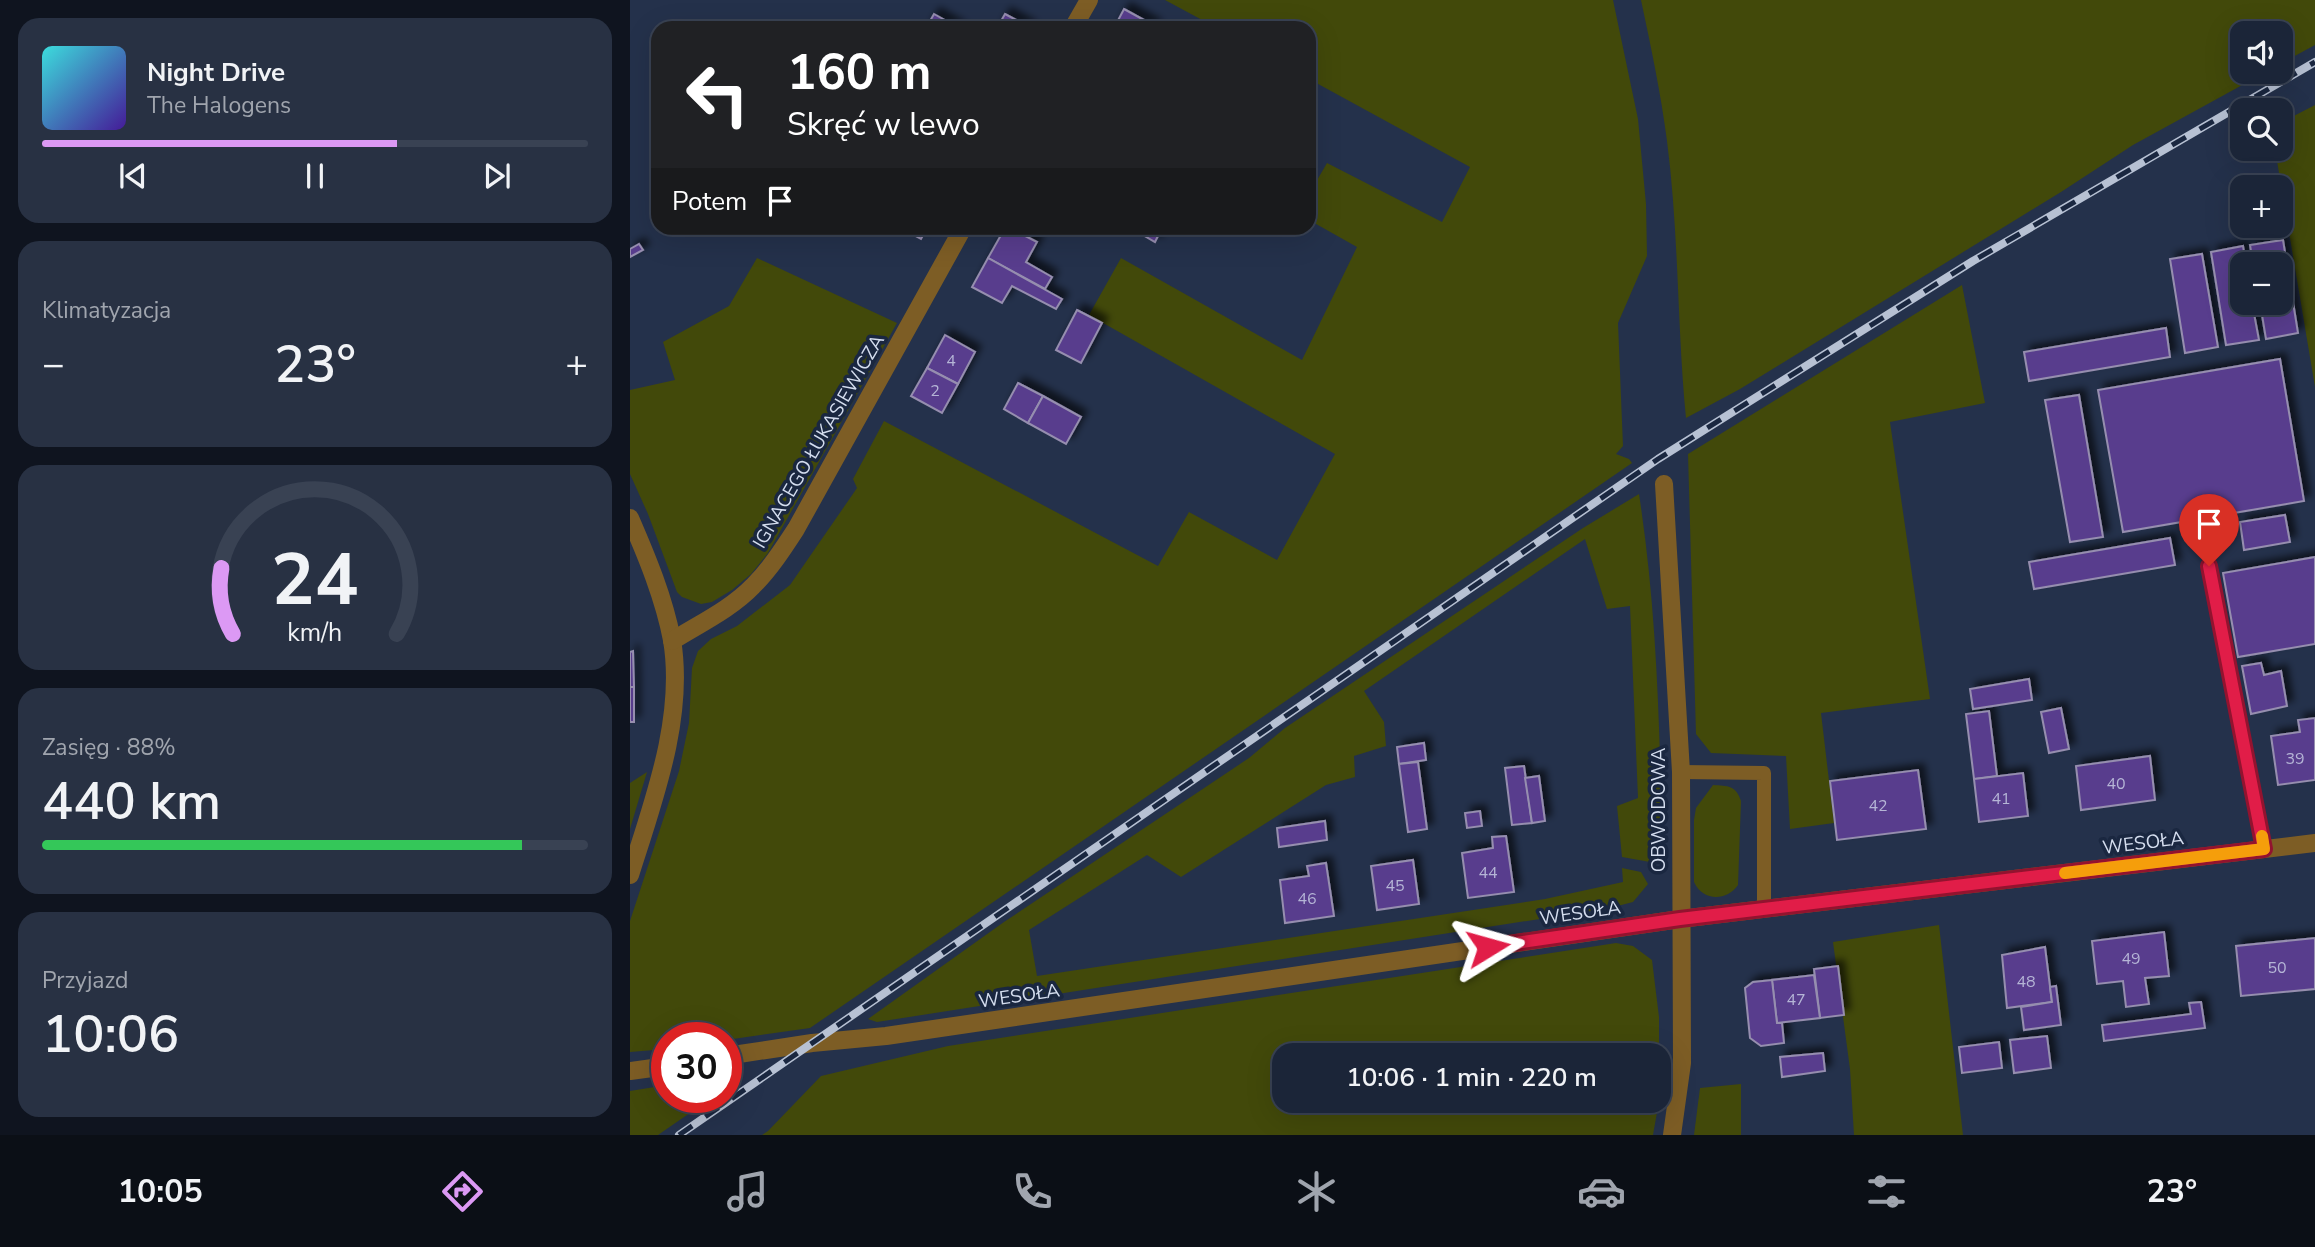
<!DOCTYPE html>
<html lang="pl">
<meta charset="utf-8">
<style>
body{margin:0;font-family:"Nunito Sans",sans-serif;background:#283143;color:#f1f3f6;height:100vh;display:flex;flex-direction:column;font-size:26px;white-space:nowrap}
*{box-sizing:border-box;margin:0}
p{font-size:23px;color:#a0a5ae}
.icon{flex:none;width:38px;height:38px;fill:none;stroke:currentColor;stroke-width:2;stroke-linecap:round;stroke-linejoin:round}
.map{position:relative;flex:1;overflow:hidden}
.side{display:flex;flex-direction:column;gap:18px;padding:18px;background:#0f141f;width:630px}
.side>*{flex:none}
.top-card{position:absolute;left:21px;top:21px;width:665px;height:214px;border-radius:21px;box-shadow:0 7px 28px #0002,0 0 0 2px #394253;background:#202124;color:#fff;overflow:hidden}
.tools{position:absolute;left:1600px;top:21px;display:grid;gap:14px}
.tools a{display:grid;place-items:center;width:63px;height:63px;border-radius:14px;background:#1b2538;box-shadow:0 7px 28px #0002,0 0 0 2px #394253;font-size:35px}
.speed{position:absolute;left:21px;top:1022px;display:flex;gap:14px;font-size:35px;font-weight:700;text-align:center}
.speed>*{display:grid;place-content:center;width:91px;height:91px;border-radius:50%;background:#1b2538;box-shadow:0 7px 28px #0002,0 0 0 2px #394253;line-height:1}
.speed .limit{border:10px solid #d22;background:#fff;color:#111}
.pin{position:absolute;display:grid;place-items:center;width:60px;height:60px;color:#fff;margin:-72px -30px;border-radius:50% 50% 50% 0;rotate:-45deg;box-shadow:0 0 7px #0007}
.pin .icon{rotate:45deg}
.me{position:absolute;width:77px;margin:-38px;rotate:82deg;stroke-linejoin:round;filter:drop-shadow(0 0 5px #0008)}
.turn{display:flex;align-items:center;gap:24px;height:147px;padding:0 21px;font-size:32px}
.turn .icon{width:91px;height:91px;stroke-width:2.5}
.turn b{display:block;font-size:49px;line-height:60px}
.then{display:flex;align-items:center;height:66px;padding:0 21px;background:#0003;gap:14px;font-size:26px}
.big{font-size:52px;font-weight:600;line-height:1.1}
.side .card{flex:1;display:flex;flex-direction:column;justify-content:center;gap:10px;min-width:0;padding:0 24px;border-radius:21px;background:#283143}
.side .dial{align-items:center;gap:0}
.dial svg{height:182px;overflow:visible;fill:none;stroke:#394253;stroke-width:7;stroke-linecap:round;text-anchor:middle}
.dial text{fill:#f1f3f6;stroke:none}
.song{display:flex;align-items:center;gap:21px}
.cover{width:84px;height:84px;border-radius:10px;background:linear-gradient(135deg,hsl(180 70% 55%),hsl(260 70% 35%))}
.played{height:7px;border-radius:4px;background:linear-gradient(90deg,#dc99f4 65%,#394253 65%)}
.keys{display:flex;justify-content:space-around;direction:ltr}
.heat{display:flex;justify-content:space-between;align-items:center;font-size:38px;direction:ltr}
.charge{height:10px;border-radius:5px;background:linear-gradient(90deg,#34c759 88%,#394253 0)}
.trip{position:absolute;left:642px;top:1043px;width:399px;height:70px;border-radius:21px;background:#1b2538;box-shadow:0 7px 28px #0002,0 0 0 2px #394253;font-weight:600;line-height:70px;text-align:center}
.dock{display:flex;height:112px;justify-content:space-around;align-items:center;background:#0b0f16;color:#a0a5ae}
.dock .icon{width:49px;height:49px}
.dock .selected{color:#dc99f4}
.dock b{font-size:32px;color:#f1f3f6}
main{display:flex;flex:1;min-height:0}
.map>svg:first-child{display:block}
</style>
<main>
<section class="side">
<div class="card">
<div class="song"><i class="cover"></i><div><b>Night Drive</b><p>The Halogens</p></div></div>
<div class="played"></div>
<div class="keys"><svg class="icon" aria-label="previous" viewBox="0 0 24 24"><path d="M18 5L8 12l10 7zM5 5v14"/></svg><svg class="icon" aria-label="pause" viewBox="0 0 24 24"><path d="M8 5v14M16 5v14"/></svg><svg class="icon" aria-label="next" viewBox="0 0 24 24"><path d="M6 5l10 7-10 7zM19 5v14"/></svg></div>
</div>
<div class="card"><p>Klimatyzacja</p>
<div class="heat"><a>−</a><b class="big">23°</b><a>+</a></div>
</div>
<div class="card dial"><svg viewBox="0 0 100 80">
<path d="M14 69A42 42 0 1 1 86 69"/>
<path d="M14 69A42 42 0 0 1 9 40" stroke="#dc99f4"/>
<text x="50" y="56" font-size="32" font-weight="700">24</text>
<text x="50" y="72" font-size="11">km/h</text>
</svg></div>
<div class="card"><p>Zasięg · 88%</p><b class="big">440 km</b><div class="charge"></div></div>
<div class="card"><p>Przyjazd</p><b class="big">10:06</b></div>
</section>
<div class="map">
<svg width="1685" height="1135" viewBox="0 0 1685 1135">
<defs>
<filter id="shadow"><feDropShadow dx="6" dy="-6" stdDeviation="3.5" flood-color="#0009"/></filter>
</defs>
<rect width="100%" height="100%" fill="#24314b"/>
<g fill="#42490a">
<polygon points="535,0 983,0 1008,119 1016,204 1017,256 988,323 993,446 986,454 999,459 1002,463 180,1028 96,1040 96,1038 37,1038 37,1049 0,1052 0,921 49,771 59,723 62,668 68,651 81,639 107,626 160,585 227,488 223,479 254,421 528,566 559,512 647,560 705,454 459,315 491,258 672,360 727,247 679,220 679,194 697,163 812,222 840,167 679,79 679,28 587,28"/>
<path d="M1011,0H1685V45L1650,64V33H1612V72H1636L1503,145L1431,192L1110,389L1056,418C1047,326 1049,233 1037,141C1031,94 1021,47 1011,0Z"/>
<polygon points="1685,105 1685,387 1645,149 1650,149 1650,123"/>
<polygon points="127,258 267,323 138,553 121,574 102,590 82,602 71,604 52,597 47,592 18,514 0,474 0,390 45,380 33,342 99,306"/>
<polygon points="1332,285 1355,403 1260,422 1300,699 1191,713 1204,823 1160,829 1156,756 1081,753 1066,734 1058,454"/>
<path d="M1009,494C1027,610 1030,730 1032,848L1028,857L1020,862L992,857L987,806L1008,798L1000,606L977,609L955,539L734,691L754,722L756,746L724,756L725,777L696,785L551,877L517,855L399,930L407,976L915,899L993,882L992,868L1011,872L1018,884L1003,902L980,908L247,1022L238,1019L374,922L619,758L655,728L953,528Z"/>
<polygon points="17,772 0,829 0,783"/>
<path d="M1083,785C1098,786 1106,785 1111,801L1108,885C1097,901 1073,902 1064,882V820L1066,808Z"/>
<polygon points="1309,925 1333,1135 1224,1135 1220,1069 1203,942"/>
<polygon points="986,943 1003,946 1022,960 1029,1017 1029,1055 654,1055 654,1101 1029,1101 1023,1135 132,1135 138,1131 191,1076 318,1046"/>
<polygon points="1111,1084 1111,1135 1064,1135 1070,1088"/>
<polygon points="37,1085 37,1097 83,1097 28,1135 0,1135 0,1091"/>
</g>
<g fill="#583e8d" stroke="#968eaf" stroke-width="2" filter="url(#shadow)">
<polygon points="494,9 525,26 524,28 484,28"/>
<polygon points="304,14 329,28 296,28"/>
<polygon points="375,14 401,28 367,28"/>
<polygon points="271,228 297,228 291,239"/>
<polygon points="375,228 380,228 407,242 396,262 422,277 415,289 358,258"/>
<polygon points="501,228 532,228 525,242"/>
<polygon points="1653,240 1668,333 1636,339 1630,303 1650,303 1650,264 1623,264 1620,245"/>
<polygon points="9,244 13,250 0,257 0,249"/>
<polygon points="1613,246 1616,264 1612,264 1612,303 1622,303 1629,340 1596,345 1581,252"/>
<polygon points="1572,254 1588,347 1555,353 1540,259"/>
<polygon points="358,258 432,299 426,309 382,286 372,303 342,287"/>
<polygon points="447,310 472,323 451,363 426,350"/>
<polygon points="1536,328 1540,357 1399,381 1394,352"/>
<polygon points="315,335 345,352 328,384 297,368"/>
<polygon points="1650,359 1674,501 1493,532 1468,390"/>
<polygon points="297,368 328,384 312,413 281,396"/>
<polygon points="388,383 413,396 398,423 374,409"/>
<polygon points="1449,395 1473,537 1440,542 1415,400"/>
<polygon points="413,396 451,417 436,444 398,423"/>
<polygon points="1655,515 1660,542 1614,550 1610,522"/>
<polygon points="1540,538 1545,565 1404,589 1399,562"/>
<polygon points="1685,557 1685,644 1608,657 1593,573"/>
<polygon points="3,651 4,687 0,687 0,652"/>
<polygon points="1631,663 1634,675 1651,671 1657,706 1621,714 1612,666"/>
<polygon points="1399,679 1402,700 1343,709 1340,689"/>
<rect x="0" y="687" width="4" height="35"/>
<polygon points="1431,708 1439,749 1419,753 1411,712"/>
<polygon points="1359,711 1367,776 1344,779 1336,714"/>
<polygon points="1685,718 1685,780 1648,785 1641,736 1670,732 1668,720"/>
<polygon points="794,743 796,760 769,764 767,747"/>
<polygon points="1520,756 1525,800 1451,810 1446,766"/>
<polygon points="788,762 797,829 778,832 769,764"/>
<polygon points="894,766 902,823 882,825 875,768"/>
<polygon points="1288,770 1296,829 1207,840 1200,781"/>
<polygon points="1393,773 1398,816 1349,822 1344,779"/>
<polygon points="909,776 915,821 902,823 895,778"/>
<polygon points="850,811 852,826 837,828 835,813"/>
<polygon points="695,821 697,840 649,847 647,828"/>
<polygon points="876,836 884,892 838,898 832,853 863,848 862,837"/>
<polygon points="783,860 789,904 747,910 741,866"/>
<polygon points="696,863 704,916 655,923 650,880 679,876 677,866"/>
<polygon points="1534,932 1539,976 1515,978 1519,1004 1496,1007 1493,981 1467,984 1462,941"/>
<polygon points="1685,938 1685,989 1611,996 1606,946"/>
<polygon points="1415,947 1422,1002 1377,1008 1372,955"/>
<polygon points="1208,966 1214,1015 1190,1018 1184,969"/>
<polygon points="1184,975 1190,1018 1147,1023 1142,980"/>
<polygon points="1142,980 1147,1023 1152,1023 1154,1043 1131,1046 1120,1038 1115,988 1123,982"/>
<polygon points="1426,986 1431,1025 1394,1030 1391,1007 1422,1002 1420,987"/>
<polygon points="1571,1002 1575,1028 1474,1041 1472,1025 1561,1014 1559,1003"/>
<polygon points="1417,1036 1421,1068 1384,1073 1380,1040"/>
<polygon points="1369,1042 1372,1068 1332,1073 1329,1047"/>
<polygon points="1193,1053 1195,1071 1152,1077 1150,1057"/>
</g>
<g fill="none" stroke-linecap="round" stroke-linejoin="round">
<g stroke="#7d5d25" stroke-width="14">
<polyline points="1579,566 1634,849"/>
<polyline points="1051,772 1134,773 1134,909"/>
</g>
<g stroke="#7d5d25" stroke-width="18">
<polyline points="443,28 459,0"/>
<polyline points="1034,484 1051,772 1052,1063 1042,1135"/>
<path d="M0,518C17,557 34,598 42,640C55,718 23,802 0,875"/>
<path d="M42,641C69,624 101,609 123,586C140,569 153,549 166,529L333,228"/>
<polyline points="96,1056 182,1043 256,1036 1050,919 1685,843"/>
<polyline points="0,1071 37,1066"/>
</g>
<defs>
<polyline id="rail" points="49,1135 1028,459 1343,261 1685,62"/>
</defs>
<use href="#rail" stroke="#b7c1d3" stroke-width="8"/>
<use href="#rail" stroke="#1a2740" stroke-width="5" stroke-dasharray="16" stroke-linecap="butt"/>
</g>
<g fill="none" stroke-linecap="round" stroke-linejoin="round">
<defs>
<polyline id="route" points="858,947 1050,919 1634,849 1579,566"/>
</defs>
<use href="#route" stroke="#92132f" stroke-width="18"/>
<use href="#route" stroke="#e11d48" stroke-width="12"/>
<polyline stroke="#f59e0b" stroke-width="12" points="1435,873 1634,849 1632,836"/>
</g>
<g text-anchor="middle" stroke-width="7" stroke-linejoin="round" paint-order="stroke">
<g font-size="16" fill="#b5b5d6">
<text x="321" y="366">4</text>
<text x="305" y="396">2</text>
<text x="1665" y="764">39</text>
<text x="1486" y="789">40</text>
<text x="1371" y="804">41</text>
<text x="1248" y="811">42</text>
<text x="858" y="878">44</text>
<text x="765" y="891">45</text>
<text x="677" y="904">46</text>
<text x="1501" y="964">49</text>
<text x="1647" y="973">50</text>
<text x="1396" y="987">48</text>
<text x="1166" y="1005">47</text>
</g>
<g font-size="19" fill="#d4ddee" stroke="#1a2740">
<text transform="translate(188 441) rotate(-60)" y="7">IGNACEGO ŁUKASIEWICZA</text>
<text transform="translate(1028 810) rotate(-90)" y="7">OBWODOWA</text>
<text transform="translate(1513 842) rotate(-7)" y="7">WESOŁA</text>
<text transform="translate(950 912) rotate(-8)" y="7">WESOŁA</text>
<text transform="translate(389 995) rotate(-8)" y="7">WESOŁA</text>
</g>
</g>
</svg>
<div class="tools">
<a><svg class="icon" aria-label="sound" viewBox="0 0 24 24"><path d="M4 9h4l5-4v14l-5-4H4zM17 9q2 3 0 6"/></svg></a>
<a><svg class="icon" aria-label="search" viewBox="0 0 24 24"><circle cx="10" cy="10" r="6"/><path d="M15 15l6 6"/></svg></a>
<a>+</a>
<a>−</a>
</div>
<div class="speed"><div class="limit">30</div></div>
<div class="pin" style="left:1579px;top:566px;background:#d93025"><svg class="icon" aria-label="arrive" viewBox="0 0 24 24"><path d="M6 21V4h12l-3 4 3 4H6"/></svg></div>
<svg class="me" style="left:858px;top:947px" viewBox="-20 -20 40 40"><path d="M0-17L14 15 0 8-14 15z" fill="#e11d48" stroke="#fff" stroke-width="4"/></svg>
<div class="trip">10:06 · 1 min · 220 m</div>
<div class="top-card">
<div class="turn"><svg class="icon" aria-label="left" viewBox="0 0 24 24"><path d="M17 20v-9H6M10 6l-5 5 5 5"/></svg><div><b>160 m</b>Skręć w lewo</div></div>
<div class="then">Potem<svg class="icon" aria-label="arrive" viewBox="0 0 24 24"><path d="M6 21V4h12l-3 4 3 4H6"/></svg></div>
</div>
</div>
</main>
<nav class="dock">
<b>10:05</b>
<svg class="icon selected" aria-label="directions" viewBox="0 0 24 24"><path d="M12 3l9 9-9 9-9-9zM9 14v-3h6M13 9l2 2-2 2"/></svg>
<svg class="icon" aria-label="music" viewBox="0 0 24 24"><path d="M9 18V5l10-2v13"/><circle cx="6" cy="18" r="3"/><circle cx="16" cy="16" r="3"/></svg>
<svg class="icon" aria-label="phone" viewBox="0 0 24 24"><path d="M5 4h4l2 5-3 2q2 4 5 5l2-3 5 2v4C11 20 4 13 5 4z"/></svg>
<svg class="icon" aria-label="climate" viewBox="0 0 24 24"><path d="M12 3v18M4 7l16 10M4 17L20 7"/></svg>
<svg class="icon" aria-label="car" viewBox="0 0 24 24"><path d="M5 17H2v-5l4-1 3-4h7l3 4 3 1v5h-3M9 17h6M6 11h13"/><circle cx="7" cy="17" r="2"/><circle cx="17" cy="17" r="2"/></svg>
<svg class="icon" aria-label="filters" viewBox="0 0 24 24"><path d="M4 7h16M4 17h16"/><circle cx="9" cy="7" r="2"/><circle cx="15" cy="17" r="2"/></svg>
<b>23°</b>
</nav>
